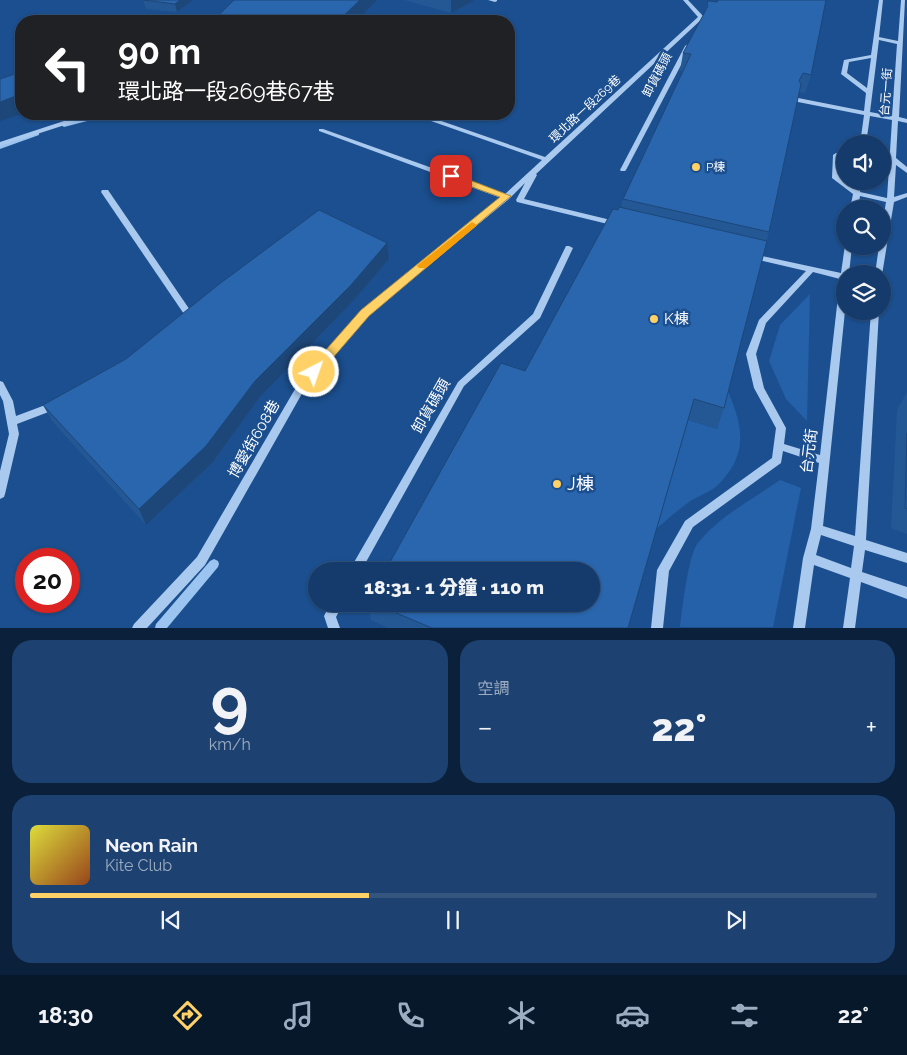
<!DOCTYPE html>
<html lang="zh-TW">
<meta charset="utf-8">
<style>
body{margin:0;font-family:Raleway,"Noto Sans TC",sans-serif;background:#1d4271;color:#f1f3f6;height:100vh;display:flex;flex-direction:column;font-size:19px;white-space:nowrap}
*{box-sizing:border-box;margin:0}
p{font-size:16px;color:#9dadc1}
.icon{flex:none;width:28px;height:28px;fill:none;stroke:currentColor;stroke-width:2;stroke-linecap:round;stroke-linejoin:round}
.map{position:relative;height:628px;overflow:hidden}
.sheet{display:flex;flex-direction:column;gap:12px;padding:12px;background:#0b203b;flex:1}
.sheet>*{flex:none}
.guide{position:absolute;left:15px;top:15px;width:500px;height:105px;border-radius:20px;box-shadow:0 1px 4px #0004,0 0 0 1px #33557e;background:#202124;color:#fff;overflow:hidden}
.buttons{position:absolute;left:836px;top:135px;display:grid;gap:10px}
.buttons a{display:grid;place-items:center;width:55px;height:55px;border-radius:50%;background:#143b6b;box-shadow:0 1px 4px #0004,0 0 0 1px #33557e;font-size:25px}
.speed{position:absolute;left:15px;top:548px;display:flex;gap:10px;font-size:25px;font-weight:700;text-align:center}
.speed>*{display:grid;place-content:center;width:65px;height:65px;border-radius:50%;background:#143b6b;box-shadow:0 1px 4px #0004,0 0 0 1px #33557e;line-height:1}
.speed .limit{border:8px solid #d22;background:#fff;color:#111}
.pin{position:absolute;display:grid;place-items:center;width:42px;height:42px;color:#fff;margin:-21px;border-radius:10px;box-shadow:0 2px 8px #0006}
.me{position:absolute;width:55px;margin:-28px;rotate:41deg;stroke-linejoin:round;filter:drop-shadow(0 0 4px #0008)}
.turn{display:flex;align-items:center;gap:18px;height:105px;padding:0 20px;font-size:22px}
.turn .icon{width:65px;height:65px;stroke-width:2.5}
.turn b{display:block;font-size:35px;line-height:42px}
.big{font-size:38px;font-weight:800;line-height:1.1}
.sheet .tile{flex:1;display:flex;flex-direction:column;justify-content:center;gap:8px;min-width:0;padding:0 18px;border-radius:20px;background:#1d4271}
.sheet .dial{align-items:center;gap:0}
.dial b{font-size:65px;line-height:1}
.song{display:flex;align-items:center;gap:15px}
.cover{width:60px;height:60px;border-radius:8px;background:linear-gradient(135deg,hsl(60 70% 55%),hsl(20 70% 35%))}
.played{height:5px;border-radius:2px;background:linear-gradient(90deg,#ffd166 40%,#33557e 40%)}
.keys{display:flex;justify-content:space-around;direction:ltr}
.heat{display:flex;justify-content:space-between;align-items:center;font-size:28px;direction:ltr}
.sheet .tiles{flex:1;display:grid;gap:12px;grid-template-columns:1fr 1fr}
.tile:last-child{grid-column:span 2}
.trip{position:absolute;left:308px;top:562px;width:292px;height:50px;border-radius:25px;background:#143b6b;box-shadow:0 1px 4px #0004,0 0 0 1px #33557e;font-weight:800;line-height:50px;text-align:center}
.dock{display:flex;height:80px;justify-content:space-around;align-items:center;background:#08182b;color:#9dadc1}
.dock .icon{width:35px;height:35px}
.dock .selected{color:#ffd166}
.dock b{font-size:22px;color:#f1f3f6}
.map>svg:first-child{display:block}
</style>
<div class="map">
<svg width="907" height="628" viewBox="0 0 907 628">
<rect width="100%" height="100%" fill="#1b4f8f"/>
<g fill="#2461a8">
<polygon points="810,294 807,421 786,399 769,361 780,325"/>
<path d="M727,389C743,426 749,453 719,484C712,491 701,495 692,500C680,508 668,519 656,529L688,420L717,429Z"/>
<path d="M780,480L801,488L773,627H680C682,610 688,557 697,544C718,517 753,499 780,480Z"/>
</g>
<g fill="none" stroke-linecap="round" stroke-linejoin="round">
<g fill="#9cc4f0" fill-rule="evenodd">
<polygon points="105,114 114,114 64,127 61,125"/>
<polygon points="37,132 39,133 39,135 0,149 0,145"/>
<polygon points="214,559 218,561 219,564 218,567 167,628 155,628 156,624 210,561"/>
</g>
<g fill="#a9c9ee" fill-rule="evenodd">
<polygon points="488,0 497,0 497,1 495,2"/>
<polygon points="683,0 688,0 703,16 703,18 536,174 537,175 524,199 619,222 620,224 619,226 616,226 517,202 516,200 525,183 509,199 368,315 304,390 205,565 147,628 132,628 134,624 197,557 298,384 362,311 501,198 319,131 319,129 323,129 505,194 542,160 414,115 413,114 421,114 545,157 698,17"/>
<path d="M879,0H883L879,37L898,41L901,0H905L899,117L907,119V123L898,121L896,158L907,167V173L896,165L894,197L907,193V197L894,202L882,275V274H875L879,246H882V225L886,202L860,196L858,209H850L853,194L832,178L833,155L836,153L845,152V156L839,157L840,177L853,188L854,181H862L860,192L887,198L892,120L870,116L866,144H860L864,115L798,102L795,100L798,98L864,111L866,93L841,74L844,60L871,55ZM879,40L897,44L892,116L870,112ZM871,58L867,88L847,73L849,62Z"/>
<polygon points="688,44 691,46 626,170 625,171 621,171 620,170 685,46"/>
<polygon points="93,114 103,114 71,123 0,146 0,142 67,120"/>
<polygon points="102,190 108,190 192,313 193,315 192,317 186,317 101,192"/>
<path d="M845,245V246H852L849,274H845V311L823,526L855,536L871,311H879L866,540L907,553V563L865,550L862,572L907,587V599L861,582L855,628H843L850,578L814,565L805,628H793L803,558L811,529L819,463L783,451L781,463L693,527L669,571L663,628H651L657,570L685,521L772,458L776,428L754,388L746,354L759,320L806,271L750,258L749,256L753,254L841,273ZM813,272L840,279L820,455L784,444L786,428L764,388L756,354L766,323ZM821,535L854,546L851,568L816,555Z"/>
<polygon points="566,246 569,246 573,248 540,318 464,386 361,571 349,571 458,382 533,314"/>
<polygon points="0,381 3,382 13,401 16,416 56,401 59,402 61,405 59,408 17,424 19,434 5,494 4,497 0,499 0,471 9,434 3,401 0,395"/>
<polygon points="330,604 343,604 336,617 340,628 328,628 324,616"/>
</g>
</g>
<g fill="#245895">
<polygon points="143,0 193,0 177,12 146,9"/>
<polygon points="404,0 475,0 451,13"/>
<polygon points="707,3 811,75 805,93 799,92 769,232 724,408 717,429 688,420 628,628 388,628 371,620 369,604 591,604 525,371 618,210 621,208 623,199 683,71 680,71 683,53 705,12"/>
<polygon points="389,259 353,301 259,398 212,463 146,525 52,421 43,405"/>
<polygon points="907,392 907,534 891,528 897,410"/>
</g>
<g fill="#1d4779">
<polygon points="180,0 193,0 177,12 175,4"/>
<polygon points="360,0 377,0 356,21 338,21"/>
<polygon points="451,0 475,0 451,13"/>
<polygon points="21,94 22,114 0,121 0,102"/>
<polygon points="387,243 389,259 353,301 259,398 212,463 146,525 139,509 255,381"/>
</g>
<g fill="#2a66ad" stroke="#1d4779">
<polygon points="143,0 180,0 175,4"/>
<polygon points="234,0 360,0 338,21 213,21"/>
<polygon points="718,0 826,0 811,75 803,73 799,81 801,84 769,232 623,199 691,54 683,53 708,6 707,3 709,1 717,2"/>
<polygon points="21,72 21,94 0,102 0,79"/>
<polygon points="619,207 767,241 724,408 694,399 628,628 432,628 375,604 591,604 591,571 385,571 501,363 525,371 613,209 618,210"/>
<polygon points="319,210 387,243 351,285 255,381 206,446 139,509 43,405 126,359 218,285"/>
<polygon points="907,433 907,509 905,508"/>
</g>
<polygon fill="#ffd166" stroke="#a68842" points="447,174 454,174 511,196 369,316 318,375 309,375 307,372 309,369 361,310 500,197 447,178"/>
<polygon fill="#f59e0b" points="472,222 477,225 475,227 426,268 419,268 417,266 419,264"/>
<g fill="#ffd166" stroke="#1b4f8f" stroke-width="2">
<circle cx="696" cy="167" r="5"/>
<circle cx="654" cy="319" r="5"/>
<circle cx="557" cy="484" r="5"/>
</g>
<g text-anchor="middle" stroke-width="5" stroke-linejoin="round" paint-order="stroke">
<g font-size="12" fill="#fff" stroke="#1b4f8f">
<text transform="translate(657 75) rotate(-62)" y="4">卸貨碼頭</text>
<text transform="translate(886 92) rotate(-86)" y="4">台元一街</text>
<text transform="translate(585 109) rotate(-43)" y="4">環北路一段269巷</text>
</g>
<g font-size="12" fill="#fff" stroke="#1b4f8f" text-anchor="start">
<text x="706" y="171">P棟</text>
</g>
<g font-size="15" fill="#fff" stroke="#1b4f8f" text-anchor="start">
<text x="664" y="324">K棟</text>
</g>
<g font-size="15" fill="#fff" stroke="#1b4f8f">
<text transform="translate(431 406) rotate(-60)" y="5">卸貨碼頭</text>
<text transform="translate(254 439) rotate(-60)" y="5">博愛街608巷</text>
<text transform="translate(809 451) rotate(-83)" y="5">台元街</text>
</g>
<g font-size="18" fill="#fff" stroke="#1b4f8f" text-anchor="start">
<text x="567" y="490">J棟</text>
</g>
</g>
</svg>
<div class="buttons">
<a><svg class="icon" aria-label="sound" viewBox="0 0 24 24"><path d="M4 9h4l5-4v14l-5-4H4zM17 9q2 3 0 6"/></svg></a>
<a><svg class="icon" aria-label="search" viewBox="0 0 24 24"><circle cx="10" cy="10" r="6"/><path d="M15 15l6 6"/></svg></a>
<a><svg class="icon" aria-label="layers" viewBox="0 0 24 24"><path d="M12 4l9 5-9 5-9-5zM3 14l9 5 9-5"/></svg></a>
</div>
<div class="speed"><div class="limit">20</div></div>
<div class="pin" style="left:451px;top:176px;background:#d93025"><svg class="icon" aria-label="arrive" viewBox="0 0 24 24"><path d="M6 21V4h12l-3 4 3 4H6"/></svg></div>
<svg class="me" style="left:314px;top:372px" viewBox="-20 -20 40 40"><circle r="17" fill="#ffd166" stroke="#fff" stroke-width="3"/><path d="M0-11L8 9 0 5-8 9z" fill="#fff"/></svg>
<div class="trip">18:31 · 1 分鐘 · 110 m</div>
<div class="guide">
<div class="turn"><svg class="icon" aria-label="left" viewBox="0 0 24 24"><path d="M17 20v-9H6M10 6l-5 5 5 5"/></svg><div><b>90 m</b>環北路一段269巷67巷</div></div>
</div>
</div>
<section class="sheet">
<div class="tiles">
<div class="tile dial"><b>9</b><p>km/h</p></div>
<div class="tile"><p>空調</p>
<div class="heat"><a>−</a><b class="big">22°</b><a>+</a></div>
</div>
<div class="tile">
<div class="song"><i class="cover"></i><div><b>Neon Rain</b><p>Kite Club</p></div></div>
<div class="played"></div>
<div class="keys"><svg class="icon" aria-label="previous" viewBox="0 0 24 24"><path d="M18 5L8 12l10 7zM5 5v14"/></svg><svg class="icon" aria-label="pause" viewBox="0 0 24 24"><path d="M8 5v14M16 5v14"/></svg><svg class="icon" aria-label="next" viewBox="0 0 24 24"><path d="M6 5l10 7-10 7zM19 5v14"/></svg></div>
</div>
</div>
</section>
<nav class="dock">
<b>18:30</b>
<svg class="icon selected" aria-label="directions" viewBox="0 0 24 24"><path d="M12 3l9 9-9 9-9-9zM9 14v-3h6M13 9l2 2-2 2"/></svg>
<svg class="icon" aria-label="music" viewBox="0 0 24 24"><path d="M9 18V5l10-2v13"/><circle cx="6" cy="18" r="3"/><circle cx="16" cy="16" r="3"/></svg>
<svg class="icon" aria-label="phone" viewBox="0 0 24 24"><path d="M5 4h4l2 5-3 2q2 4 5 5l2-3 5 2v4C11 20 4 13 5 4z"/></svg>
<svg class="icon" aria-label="climate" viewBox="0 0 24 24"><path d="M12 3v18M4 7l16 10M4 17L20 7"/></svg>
<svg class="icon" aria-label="car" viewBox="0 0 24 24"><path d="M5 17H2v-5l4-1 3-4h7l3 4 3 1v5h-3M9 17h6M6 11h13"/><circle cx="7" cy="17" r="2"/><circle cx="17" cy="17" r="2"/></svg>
<svg class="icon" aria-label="filters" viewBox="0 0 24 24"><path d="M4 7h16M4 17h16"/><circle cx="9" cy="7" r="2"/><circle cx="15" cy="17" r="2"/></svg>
<b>22°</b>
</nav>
